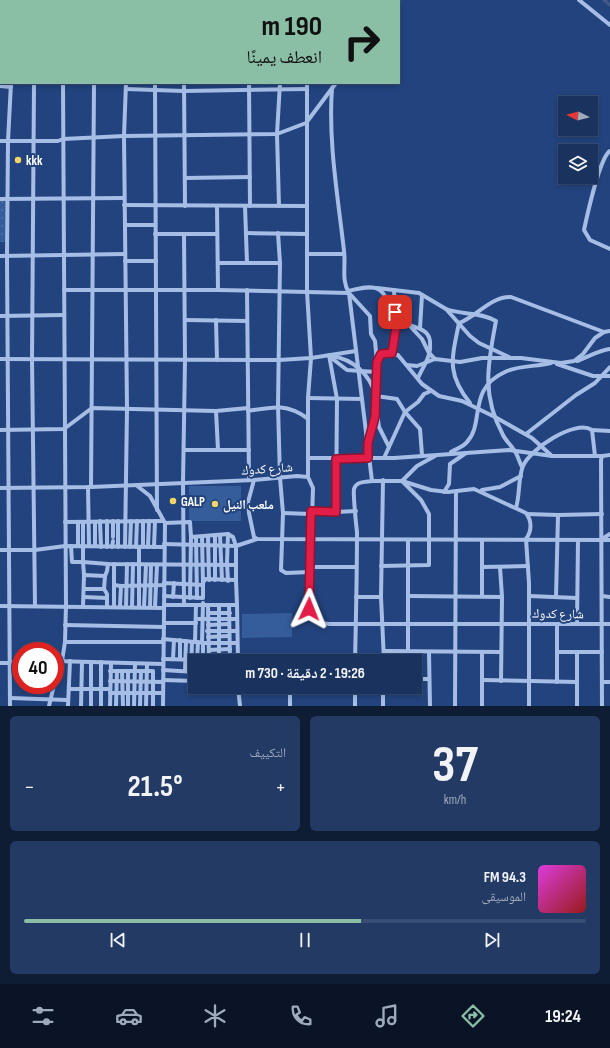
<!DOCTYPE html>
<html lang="ar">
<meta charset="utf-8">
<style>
body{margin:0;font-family:"Sofia Sans Condensed","Noto Naskh Arabic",sans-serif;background:#233a64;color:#f1f3f6;direction:rtl;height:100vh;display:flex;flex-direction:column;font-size:15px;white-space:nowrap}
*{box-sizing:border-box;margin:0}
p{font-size:13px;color:#9faabc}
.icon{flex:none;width:22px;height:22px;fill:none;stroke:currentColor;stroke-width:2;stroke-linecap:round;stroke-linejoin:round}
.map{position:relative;height:706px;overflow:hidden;direction:ltr}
.details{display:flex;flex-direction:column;gap:10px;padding:10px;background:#0e1c34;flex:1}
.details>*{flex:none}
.hud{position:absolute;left:0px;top:0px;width:400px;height:84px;box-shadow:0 2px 6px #0003,0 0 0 1px #384d73;direction:rtl;background:#8abfa5;color:#111;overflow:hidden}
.needle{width:26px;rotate:276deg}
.buttons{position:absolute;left:558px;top:96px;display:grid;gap:8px}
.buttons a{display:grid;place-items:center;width:40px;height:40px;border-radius:0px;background:#1a325e;box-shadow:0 2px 6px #0003,0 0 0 1px #384d73;font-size:20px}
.speed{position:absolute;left:12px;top:642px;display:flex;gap:8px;font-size:20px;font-weight:700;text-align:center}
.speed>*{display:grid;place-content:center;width:52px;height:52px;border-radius:50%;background:#1a325e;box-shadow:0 2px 6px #0003,0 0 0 1px #384d73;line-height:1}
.speed .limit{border:6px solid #d22;background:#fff;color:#111}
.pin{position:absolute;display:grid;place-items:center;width:34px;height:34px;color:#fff;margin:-17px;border-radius:8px;box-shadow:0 2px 6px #0006}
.me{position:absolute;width:44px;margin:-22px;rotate:2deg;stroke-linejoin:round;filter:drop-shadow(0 0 3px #0008)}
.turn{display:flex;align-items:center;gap:14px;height:84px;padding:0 12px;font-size:18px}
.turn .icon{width:52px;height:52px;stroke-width:2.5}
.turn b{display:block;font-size:28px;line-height:34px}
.big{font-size:30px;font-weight:700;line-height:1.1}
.details .widget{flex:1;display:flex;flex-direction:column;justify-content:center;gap:6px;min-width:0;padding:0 14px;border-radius:6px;background:#233a64}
.details .dial{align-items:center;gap:0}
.dial b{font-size:52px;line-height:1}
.song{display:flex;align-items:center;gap:12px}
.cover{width:48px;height:48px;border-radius:6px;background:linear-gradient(135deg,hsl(300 70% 55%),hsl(0 70% 35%))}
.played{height:4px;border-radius:2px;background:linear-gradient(90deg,#8abfa5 60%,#384d73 60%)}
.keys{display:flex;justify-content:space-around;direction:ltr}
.heat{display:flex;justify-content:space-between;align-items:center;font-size:22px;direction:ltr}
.details .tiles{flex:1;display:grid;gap:10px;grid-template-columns:1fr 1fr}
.widget:last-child{grid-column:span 2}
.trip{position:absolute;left:188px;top:654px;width:234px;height:40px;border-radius:0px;background:#1a325e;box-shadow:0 2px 6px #0003,0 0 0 1px #384d73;font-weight:700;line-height:40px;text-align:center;direction:rtl}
.tab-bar{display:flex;height:64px;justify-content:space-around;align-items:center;background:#0a1426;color:#9faabc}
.tab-bar .icon{width:28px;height:28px}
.tab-bar .selected{color:#8abfa5}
.tab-bar b{font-size:18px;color:#f1f3f6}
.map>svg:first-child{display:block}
</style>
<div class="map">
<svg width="610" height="706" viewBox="0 0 610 706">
<defs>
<pattern id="grass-dots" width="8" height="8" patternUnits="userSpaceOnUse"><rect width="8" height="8" fill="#355c9b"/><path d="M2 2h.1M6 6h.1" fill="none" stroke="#5374aa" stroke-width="1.8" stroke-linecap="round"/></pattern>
</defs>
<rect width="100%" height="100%" fill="#22437d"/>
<rect fill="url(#grass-dots)" x="0" y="201" width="6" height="41"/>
<g fill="#355c9b">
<rect x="189" y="486" width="52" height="35"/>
<polygon points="292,613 292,637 242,638 242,614"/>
</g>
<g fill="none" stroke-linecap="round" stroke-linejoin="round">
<polyline stroke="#425b86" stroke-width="3.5" points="604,0 610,5"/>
<g stroke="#a6bee6" stroke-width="4">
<polyline points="63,0 63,1"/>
<polyline points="93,0 93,1"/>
<polyline points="155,0 155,1"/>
<polyline points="217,0 217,1"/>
<polyline points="248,0 248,1"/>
<polyline points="579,0 610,25"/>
<polyline points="17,1 17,0"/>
<polyline points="124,1 124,0"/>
<polyline points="185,1 185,0"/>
<polyline points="281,1 281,0"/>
<polyline points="308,1 308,0"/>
<polyline points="391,1 392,0"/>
<polyline points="0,4 1,4"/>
<polyline points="0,36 1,36"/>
<polyline points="0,66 1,66"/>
<polyline points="34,83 32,359 35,606"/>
<polyline points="155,83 157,510"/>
<polyline points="184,83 185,206"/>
<polyline points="249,83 250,206"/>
<polyline points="307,83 307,291 311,358 308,398 308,477"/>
<polyline points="0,86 11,87"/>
<path d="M332,88C328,142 338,197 344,251C346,266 341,280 349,293L372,481C366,482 356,481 354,489C353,493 356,524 357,532C357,575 356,618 355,661"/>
<polyline points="126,89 184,91 307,89"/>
<polyline points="0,141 58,141 63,139 124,136 277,134 306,123 336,83"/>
<path d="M610,151C600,157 587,216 584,230L590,240L610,249"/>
<polyline points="185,178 250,177"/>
<polyline points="0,199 124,198"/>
<polyline points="124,205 307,206"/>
<polyline points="217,206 218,290"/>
<polyline points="245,206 247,263"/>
<polyline points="279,206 277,134 280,83"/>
<polyline points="125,225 155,225"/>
<polyline points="246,233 307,234"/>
<polyline points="278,233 280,263 278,406 280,478 283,513 281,570 286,573 310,572"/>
<polyline points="155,234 217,234"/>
<polyline points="307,254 344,254"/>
<polyline points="0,256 125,254"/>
<polyline points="125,261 156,261"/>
<polyline points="218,263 280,263"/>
<polyline points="377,288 419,293 446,309 470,336 479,343 509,357"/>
<polyline points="64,290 218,290 349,293 370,316 371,334 375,341 377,362"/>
<polyline points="247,290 249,480"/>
<polyline points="394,290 395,311"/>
<path d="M348,291C357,289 370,285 378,289C386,293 387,302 392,308C396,313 400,318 405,322C413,329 428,327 430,341C432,356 423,366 418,378"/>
<path d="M446,309C462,315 481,312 496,321C488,363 481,395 503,435C506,441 511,445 514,450C518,455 519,462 522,467"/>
<polyline points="0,316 64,315"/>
<polyline points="185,320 247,321"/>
<polyline points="216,320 217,360"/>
<polyline points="409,325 422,339 429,353 435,359"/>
<polyline points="420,328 422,295"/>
<polyline points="392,353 398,315"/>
<polyline points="329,355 337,399 336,512"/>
<polyline points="329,356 347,370 375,372"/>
<path d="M331,356C354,359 370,375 376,396L397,399L405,412L420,429L422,455"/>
<polyline points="0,359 279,360 311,358 356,351"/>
<path d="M577,361C588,357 599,350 610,349"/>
<polyline points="557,364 593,376 610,376"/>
<polyline points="407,365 417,366 435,359 460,362 482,358 521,358 561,363 574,361 583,354 595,338 604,332 610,331"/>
<polyline points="308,398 362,399"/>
<path d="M470,403C446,373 452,358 459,323C476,317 491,296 511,297L604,332"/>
<polyline points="216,411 218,450"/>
<polyline points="377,413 379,427 389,447 405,412 418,402 424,394 431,391"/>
<path d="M0,430L64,429L92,408L216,411L248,408V411C272,407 286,403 307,418"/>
<polyline points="592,430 610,431"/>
<polyline points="526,434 576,395 595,383 610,367"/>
<polyline points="368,442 375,417 377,362 381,354 386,353 398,355 422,384 439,396 462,401 495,417 532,438 552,456"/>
<polyline points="184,450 249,450"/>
<path d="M451,452C456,449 463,447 467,442C485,423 467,389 505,372C519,365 536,367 551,363"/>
<polyline points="308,458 394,458 509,450 552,456 602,456"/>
<polyline points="384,458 389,447"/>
<polyline points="254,480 248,502 249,513 254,537 257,539 610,540"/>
<polyline points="383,480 381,597 384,661"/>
<path d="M372,481H402L431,490L448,492L474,489L526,513C532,521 532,531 526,539L529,583V706"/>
<polyline points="136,485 150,496 165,523 163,706"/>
<polyline points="88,487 89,546"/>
<polyline points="91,487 94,83"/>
<path d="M0,488L91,487L254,480L297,476L308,477L313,488L309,609C310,621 318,623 329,624H610"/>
<polyline points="482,490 500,487 521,476"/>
<polyline points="444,492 449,484 450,464 466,453"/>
<path d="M516,508C520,495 518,478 523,466C530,449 575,419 592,430L595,456"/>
<polyline points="311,511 336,512 356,511"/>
<polyline points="283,513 311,514"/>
<polyline points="527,514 558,515 556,597"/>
<polyline points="558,515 602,514"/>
<polyline points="100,521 101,547"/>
<polyline points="65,522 163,521"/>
<polyline points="78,522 78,546"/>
<polyline points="95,522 95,546"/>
<polyline points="228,534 227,563 228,581"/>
<polyline points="220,535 222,580"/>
<polyline points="208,536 209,580"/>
<polyline points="215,536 215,580"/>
<polyline points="113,537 113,521"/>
<polyline points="196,537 197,598"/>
<polyline points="202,537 203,583"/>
<polyline points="602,539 610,534"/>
<polyline points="164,544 236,546 257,539"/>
<polyline points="71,546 72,562 83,562 83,522"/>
<polyline points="107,547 107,521"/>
<polyline points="112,547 113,541"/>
<polyline points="118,547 118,521"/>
<polyline points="125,547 127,409 124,136 126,83"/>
<polyline points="130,547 131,521"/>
<polyline points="136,547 137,521"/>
<polyline points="139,547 139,607"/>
<polyline points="143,547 143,521"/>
<polyline points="148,547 149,521"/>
<polyline points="154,547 155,521"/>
<polyline points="0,550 35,550 65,546 164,547"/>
<polyline points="114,564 114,585 121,586 120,606"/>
<polyline points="381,566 429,565 429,514 421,500 402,481 417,466 435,456"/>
<polyline points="310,567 356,567"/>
<polyline points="482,567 528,566"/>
<polyline points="500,567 502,597 501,681"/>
<polyline points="84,575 83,562 108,564 236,565"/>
<polyline points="105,576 107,571 108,564"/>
<polyline points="236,580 237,605"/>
<polyline points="121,586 163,585 164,583 203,585"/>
<polyline points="104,589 107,594 107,606"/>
<polyline points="164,596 203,598 203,583 205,579 236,580 236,546 233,537 228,534 191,537 190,522 165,523"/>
<polyline points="408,596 502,597"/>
<polyline points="482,596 482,540"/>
<polyline points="529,596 577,598"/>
<polyline points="602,596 610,597"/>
<polyline points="84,597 107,598"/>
<polyline points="173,597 174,583"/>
<polyline points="356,597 381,597"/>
<polyline points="190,598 191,537"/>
<polyline points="184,605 183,483 185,360 184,234"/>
<polyline points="208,605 209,661"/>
<polyline points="219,605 219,661"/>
<polyline points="229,605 230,661"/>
<polyline points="0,606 164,608"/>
<polyline points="83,606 84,575 105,576 104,589 85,589"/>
<polyline points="114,606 114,585"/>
<polyline points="126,607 127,564"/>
<polyline points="132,607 133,564"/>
<polyline points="144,607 146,565"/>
<polyline points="150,607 151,565"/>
<polyline points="155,607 157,565"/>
<polyline points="208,613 230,613"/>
<polyline points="196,619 237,619"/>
<polyline points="164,623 196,623"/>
<polyline points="557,624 557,682"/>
<polyline points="577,624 578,540"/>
<polyline points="65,625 164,627"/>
<polyline points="208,625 229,624"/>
<polyline points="207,631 237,631"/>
<polyline points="208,637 229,636"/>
<polyline points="163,639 205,643 237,643"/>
<polyline points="65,642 163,642"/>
<polyline points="195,642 196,605"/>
<polyline points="202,642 203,603"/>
<polyline points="209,650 230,649"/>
<polyline points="384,651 501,652"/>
<polyline points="429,652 430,706"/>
<polyline points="557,652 602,652"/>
<polyline points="577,652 577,706"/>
<polyline points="203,655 237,655"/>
<polyline points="203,657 203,643"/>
<polyline points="163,659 238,661 237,605 164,605"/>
<polyline points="173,659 174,640"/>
<polyline points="180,659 180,640"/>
<polyline points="55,661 163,664"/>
<polyline points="62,661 65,642 66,605 63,83"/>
<polyline points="197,661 198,642"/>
<polyline points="408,661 408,540"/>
<polyline points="0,663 10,663 21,660"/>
<polyline points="163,670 195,672"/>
<polyline points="110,671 153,671 153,706"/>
<polyline points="122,671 123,706"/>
<polyline points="128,671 128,706"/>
<polyline points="185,671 186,641"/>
<polyline points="191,671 192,642"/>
<polyline points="415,679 429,679"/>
<polyline points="163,680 195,681"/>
<polyline points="482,680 577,682"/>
<polyline points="55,681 61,661"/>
<polyline points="110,681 163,682"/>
<polyline points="602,682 610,682"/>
<polyline points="238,687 240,706"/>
<polyline points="355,687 355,706"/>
<polyline points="69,689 110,689"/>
<polyline points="110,693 163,693"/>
<polyline points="10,698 67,700"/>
<polyline points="10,706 7,256 8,141 11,83"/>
<polyline points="49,706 54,685"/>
<polyline points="68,706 70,661"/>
<polyline points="81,706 82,662"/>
<polyline points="91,706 91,662"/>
<polyline points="101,706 101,662"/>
<polyline points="110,706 111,664"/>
<polyline points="116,706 117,671"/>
<polyline points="134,706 135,664"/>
<polyline points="140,706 141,671"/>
<polyline points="146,706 147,664"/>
<polyline points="290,706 290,687"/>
<polyline points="383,706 383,687"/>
<polyline points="455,706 456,492"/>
<polyline points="482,706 482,652"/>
<polyline points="602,706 601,460 602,456 610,455"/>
</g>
</g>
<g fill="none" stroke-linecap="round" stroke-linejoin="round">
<defs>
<polyline id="route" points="309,609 311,511 336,512 336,459 368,458 368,443 375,417 377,362 381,354 392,353 398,315 395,312"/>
</defs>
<use href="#route" stroke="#92132f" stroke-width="10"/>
<use href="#route" stroke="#e11d48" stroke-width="7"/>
</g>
<g fill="#f2d368" stroke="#22437d" stroke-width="1.5">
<circle cx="18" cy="160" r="4"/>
<circle cx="173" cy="501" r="4"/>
<circle cx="215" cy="504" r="4"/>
</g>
<g text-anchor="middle" stroke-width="4" stroke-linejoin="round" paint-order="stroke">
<g font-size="13" font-weight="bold" fill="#fff" stroke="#22437d" text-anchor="start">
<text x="26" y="165">kkk</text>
<text x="181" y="506">GALP</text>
<text x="223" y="509">ملعب النيل</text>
</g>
<g font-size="13" fill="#fff" stroke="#22437d">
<text transform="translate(267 468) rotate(-4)" y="5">شارع كدوك</text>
<text transform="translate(558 613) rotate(1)" y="5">شارع كدوك</text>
</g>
</g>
</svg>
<div class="buttons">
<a><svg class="needle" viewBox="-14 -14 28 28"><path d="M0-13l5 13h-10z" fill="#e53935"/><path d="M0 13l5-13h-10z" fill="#9faabc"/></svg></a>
<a><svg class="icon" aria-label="layers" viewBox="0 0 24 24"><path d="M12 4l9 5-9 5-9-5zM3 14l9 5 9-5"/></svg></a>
</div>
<div class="speed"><div class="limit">40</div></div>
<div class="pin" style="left:395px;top:312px;background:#d93025"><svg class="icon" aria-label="arrive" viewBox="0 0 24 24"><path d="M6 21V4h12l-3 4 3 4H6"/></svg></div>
<svg class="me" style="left:309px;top:609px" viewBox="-20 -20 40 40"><path d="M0-17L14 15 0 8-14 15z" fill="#e11d48" stroke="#fff" stroke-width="4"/></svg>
<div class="trip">19:26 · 2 دقيقة · 730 m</div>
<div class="hud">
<div class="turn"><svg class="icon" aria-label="right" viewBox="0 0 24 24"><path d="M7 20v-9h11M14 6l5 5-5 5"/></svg><div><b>190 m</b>انعطف يمينًا</div></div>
</div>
</div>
<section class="details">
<div class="tiles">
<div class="widget dial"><b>37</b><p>km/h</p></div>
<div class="widget"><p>التكييف</p>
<div class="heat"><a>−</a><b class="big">21.5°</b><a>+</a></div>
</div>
<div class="widget">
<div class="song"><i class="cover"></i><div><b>94.3 FM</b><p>الموسيقى</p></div></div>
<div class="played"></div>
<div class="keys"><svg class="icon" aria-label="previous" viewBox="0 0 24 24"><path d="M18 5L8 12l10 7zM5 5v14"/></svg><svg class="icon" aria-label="pause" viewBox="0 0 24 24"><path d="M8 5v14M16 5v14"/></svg><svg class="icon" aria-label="next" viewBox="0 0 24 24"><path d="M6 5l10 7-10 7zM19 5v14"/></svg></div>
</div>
</div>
</section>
<nav class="tab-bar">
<b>19:24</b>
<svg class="icon selected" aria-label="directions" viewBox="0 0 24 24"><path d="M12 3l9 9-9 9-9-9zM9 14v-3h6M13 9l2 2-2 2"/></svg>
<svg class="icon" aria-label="music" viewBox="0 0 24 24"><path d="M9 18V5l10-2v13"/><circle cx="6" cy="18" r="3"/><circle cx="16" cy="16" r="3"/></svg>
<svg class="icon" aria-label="phone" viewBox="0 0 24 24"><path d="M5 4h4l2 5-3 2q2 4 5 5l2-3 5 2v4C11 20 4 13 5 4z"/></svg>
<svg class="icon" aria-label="climate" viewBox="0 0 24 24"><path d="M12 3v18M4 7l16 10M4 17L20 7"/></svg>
<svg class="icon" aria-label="car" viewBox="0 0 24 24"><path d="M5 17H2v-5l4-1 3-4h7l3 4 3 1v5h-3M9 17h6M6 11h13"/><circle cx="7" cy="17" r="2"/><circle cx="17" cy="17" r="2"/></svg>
<svg class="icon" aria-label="filters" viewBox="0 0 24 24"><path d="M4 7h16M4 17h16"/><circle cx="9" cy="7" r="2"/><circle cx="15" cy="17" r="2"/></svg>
</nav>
